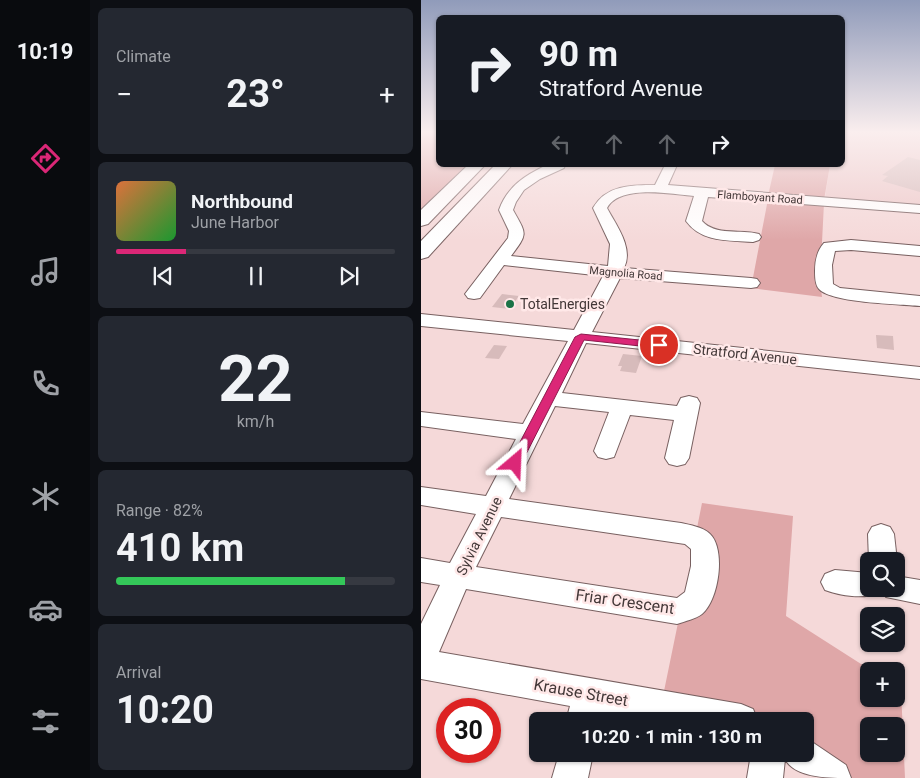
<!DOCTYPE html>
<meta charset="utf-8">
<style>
body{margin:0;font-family:Roboto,sans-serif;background:#242831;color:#f1f3f6;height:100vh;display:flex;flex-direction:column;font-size:19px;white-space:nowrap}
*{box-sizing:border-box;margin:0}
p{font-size:16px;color:#9ea1a6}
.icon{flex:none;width:28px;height:28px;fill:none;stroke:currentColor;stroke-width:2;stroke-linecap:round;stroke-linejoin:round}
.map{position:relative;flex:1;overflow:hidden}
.drawer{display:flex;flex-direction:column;gap:8px;padding:8px;background:#0d0f14;width:331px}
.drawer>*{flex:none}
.top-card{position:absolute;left:15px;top:15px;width:409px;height:152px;border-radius:8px;box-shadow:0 1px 4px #0004;background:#171b24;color:#f1f3f6;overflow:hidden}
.tools{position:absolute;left:439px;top:552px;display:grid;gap:10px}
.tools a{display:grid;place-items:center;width:45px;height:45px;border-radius:8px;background:#171b24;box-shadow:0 1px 4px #0004;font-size:25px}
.speed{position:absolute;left:15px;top:698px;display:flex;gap:10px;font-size:25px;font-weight:700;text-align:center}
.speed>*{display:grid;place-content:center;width:65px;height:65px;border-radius:50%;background:#171b24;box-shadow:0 1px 4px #0004;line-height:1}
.speed .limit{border:8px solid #d22;background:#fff;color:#111}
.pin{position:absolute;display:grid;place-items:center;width:42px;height:42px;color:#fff;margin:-21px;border:2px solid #fff;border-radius:50%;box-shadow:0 1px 5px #0007}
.me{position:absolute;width:55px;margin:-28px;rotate:26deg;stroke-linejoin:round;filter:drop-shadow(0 0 4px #0008)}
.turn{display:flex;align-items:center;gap:18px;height:105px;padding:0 20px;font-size:22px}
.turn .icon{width:65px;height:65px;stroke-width:2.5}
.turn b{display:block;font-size:35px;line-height:42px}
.lanes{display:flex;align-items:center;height:48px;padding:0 20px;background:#0003;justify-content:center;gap:25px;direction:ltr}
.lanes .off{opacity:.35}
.big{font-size:38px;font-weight:700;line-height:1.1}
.drawer .tile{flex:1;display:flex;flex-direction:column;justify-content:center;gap:8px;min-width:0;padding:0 18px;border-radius:8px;background:#242831}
.drawer .dial{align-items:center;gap:0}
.dial b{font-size:65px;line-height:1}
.song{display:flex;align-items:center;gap:15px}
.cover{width:60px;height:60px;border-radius:8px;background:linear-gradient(135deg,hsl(20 70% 55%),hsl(130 70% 35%))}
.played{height:5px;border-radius:2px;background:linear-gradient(90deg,#db2777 25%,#363941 25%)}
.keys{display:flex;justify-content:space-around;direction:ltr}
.heat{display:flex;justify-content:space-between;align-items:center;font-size:28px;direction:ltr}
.charge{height:8px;border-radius:4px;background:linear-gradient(90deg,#34c759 82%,#363941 0)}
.trip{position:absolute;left:108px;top:712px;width:285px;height:50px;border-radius:8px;background:#171b24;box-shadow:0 1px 4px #0004;font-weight:700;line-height:50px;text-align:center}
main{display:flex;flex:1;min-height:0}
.menu{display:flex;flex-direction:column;width:90px;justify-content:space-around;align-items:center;background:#090b0e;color:#9ea1a6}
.menu .icon{width:35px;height:35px}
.menu .selected{color:#db2777}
.menu b{font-size:22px;color:#f1f3f6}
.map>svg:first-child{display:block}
</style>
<main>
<nav class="menu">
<b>10:19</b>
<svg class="icon selected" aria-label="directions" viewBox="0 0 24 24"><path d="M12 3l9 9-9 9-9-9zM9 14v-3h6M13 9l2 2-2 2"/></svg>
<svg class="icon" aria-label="music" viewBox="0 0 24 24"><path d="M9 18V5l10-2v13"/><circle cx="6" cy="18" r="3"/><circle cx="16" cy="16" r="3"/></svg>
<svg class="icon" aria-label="phone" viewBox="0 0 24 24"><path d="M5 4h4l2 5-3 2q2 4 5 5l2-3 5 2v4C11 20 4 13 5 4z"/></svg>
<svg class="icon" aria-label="climate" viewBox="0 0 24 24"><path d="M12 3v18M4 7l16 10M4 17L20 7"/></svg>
<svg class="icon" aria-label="car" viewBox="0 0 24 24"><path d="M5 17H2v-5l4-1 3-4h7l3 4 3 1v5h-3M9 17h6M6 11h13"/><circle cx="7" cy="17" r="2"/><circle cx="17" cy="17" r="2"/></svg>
<svg class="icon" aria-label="filters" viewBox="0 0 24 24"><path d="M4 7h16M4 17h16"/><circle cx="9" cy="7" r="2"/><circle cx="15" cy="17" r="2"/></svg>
</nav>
<section class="drawer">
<div class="tile"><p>Climate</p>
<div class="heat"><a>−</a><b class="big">23°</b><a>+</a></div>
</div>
<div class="tile">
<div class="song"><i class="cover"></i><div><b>Northbound</b><p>June Harbor</p></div></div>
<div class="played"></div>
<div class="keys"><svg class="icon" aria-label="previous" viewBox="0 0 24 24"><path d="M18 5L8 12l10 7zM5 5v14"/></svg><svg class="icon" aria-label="pause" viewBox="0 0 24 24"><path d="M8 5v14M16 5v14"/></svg><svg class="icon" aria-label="next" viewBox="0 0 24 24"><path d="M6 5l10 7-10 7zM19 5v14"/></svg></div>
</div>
<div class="tile dial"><b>22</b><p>km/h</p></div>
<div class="tile"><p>Range · 82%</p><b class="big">410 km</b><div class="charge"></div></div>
<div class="tile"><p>Arrival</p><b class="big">10:20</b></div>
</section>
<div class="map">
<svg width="499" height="778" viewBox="0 0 499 778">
<rect width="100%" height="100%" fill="#f5d9d9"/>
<polygon fill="#eecacb" points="421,131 499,131 499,205 404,198 409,165 421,165"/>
<g fill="#dfa7a8" fill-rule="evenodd">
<polygon points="0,131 17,131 18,165 52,165 0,214"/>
<polygon points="354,165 409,165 403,200 347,196"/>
<polygon points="347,199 403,203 399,281 401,297 330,288"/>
<path d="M281,503L372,516L365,616L451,671H448V699H475V687L480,690L484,778H430L399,751L384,739V721H353L242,696L258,618L265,617L276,528ZM448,726H475V754H448Z"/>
</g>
<g fill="#d7bbbb">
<polygon points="487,157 499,160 499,192 461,181 467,176 461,175"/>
<polygon points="81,294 98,296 89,309 71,307"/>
<polygon points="455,335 472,336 473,350 456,348"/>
<polygon points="73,345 86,346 78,359 64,358"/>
<polygon points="202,354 221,356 215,373 199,371 201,366 197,366"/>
</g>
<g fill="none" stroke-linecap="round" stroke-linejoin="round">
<defs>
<g id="minor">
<path d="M126,165H144L143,168L119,179L103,190L95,202L92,210C106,235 107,233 90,256L187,266L189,244L172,208C185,185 210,185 234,185L244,165H256L247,185L499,205V213L287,197L281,221C294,236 320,229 338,234L340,237L338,240L332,242C308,240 281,243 265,221L273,196C250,194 199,184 186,208C195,225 213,248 203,268L330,278L336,279L339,283L336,287L330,288L199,278L171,332L499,367V379L165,343L141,393L256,406L260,398L268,396L276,398L279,403L268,458L264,464L256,466L248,464L244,458L253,420L209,415L193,457L185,459L177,457L173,451L188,412L134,406L88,499L260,523C269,525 282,527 289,534C305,549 298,600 281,614C275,619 264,621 256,624L45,589L18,652L320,704L332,709L337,721H231L181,712L179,721H145L149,706L0,679V624L19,585L0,582V558L29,563L55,514L0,505V487L65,496L95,439L0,426V412L102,424L147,341L0,326V314L153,330L182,276L83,265L59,298L53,299L47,298L44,294L87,238L88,231L78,210C86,187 104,175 126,165ZM80,517L264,544L270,549V566L264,592L256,598L55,567Z"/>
<path d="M430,240L499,246V256L430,250L414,251L411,265L412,284L419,288L499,296V306C477,304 411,303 398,289C394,285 394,276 394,271C394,260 396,251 403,243Z"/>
<polygon points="460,524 469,527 473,534 476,561 475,563 448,561 447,534 451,527"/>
<path d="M414,570L448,573V589H460L458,593C442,599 420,596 404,590L400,582L404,574Z"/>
<polygon points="475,576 499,580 499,604 465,597 461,589 475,589"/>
<path d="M384,739L391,742L425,765L430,778C407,778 374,778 364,759L362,778H326L330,754H384Z"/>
<polygon points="138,754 172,754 167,778 131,778"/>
</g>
<g id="major">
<polygon points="47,165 64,165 7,224 0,226 0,210"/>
<polygon points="74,165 91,165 7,257 0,259 0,241"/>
</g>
</defs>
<use href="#minor" stroke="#786060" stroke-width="2"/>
<use href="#major" stroke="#786060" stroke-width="2"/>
<use href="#minor" fill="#fff" fill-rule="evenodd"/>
<use href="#major" fill="#fff" fill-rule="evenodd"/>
</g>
<linearGradient id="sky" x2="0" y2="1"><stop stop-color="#909bba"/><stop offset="0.55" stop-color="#faeeee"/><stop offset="1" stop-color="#faeeee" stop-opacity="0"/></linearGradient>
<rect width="499" height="240" fill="url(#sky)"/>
<polygon fill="#db2777" stroke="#8e194d" points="160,334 238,342 243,345 238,348 163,340 99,466 89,466 88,463 154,337"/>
<circle fill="#1b7347" stroke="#ffe8e8" stroke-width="2" cx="89" cy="304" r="5"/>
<g text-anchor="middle" stroke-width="5" stroke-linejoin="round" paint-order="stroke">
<g font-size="11" fill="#433838" stroke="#ffe8e8">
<text transform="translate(339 197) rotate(4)" y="4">Flamboyant Road</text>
<text transform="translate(205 273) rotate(5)" y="4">Magnolia Road</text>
</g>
<g font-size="14" fill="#433838" stroke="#ffe8e8" text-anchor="start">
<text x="99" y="309">TotalEnergies</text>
</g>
<g font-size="14" fill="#433838" stroke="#ffe8e8">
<text transform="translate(324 354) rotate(6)" y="5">Stratford Avenue</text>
<text transform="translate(58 536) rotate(-64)" y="5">Sylvia Avenue</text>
</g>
<g font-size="16" fill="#433838" stroke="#ffe8e8">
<text transform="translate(204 601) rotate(8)" y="6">Friar Crescent</text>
<text transform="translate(160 692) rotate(10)" y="6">Krause Street</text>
</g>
</g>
</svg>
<div class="tools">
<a><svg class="icon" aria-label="search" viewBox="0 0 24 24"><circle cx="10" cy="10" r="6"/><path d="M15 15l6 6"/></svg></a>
<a><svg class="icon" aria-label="layers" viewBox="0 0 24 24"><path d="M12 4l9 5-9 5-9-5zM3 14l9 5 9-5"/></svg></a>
<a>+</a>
<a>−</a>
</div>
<div class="speed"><div class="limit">30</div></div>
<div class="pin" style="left:238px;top:345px;background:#d93025"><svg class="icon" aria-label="arrive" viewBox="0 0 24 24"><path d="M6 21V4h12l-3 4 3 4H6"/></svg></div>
<svg class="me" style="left:94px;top:463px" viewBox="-20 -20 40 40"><path d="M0-17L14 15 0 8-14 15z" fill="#db2777" stroke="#fff" stroke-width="4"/></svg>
<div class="trip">10:20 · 1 min · 130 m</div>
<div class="top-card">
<div class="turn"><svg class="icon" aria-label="right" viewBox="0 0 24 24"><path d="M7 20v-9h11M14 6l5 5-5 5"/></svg><div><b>90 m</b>Stratford Avenue</div></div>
<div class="lanes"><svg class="icon off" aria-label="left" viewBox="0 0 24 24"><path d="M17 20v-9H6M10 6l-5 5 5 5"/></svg><svg class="icon off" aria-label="ahead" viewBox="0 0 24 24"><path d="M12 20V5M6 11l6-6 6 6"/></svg><svg class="icon off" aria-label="ahead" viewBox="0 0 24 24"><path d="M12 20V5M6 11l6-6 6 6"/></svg><svg class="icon" aria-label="right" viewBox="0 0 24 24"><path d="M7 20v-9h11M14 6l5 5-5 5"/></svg></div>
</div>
</div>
</main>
